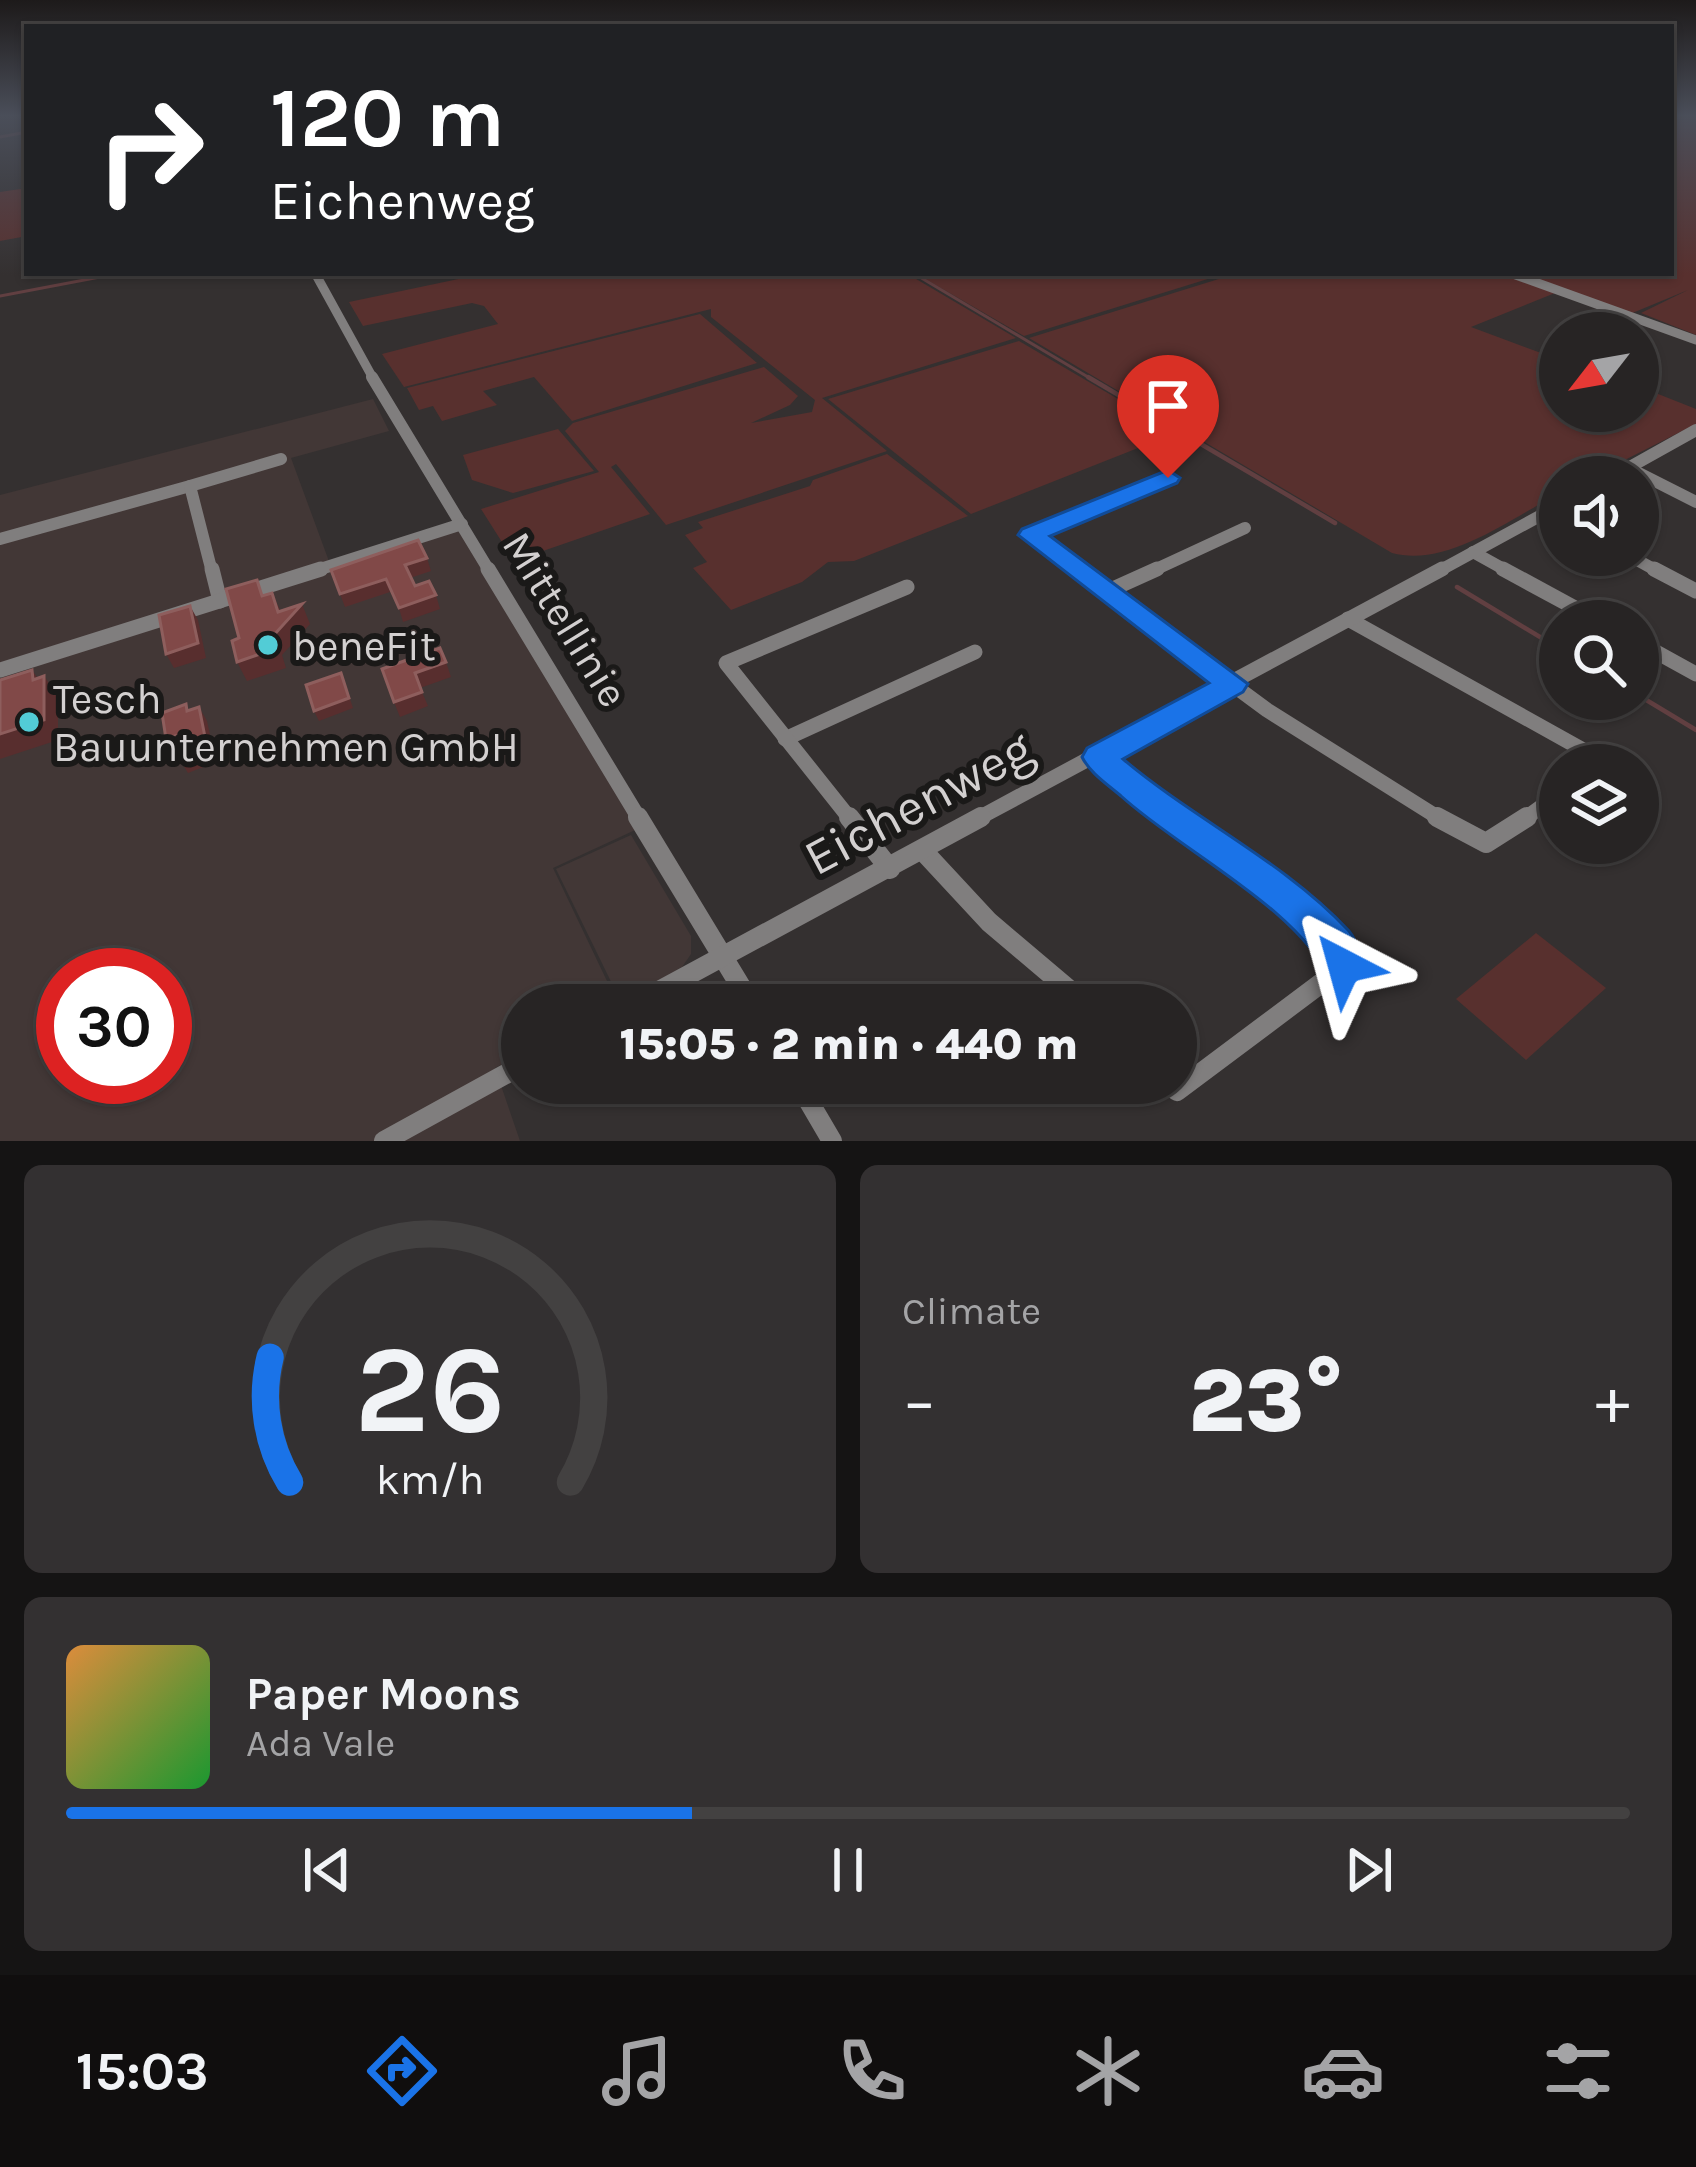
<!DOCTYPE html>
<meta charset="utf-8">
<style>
body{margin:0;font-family:Karla,sans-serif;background:#333031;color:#f1f3f6;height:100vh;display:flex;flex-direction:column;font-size:45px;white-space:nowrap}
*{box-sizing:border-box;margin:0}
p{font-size:39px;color:#a4a4a6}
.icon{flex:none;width:66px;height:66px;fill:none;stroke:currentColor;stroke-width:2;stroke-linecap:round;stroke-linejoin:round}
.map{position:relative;height:1141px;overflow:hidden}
.panel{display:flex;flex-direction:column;gap:24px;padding:24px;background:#151414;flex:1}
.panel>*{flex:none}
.hud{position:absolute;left:24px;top:24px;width:1650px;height:252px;border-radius:0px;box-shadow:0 3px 9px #0004,0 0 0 3px #434141;background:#202124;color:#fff;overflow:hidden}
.needle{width:78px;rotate:239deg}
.controls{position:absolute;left:1539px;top:312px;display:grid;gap:24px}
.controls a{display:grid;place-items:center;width:120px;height:120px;border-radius:50%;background:#272424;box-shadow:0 3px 9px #0004,0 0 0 3px #434141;font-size:60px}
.speed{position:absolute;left:36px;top:948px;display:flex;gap:24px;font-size:60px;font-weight:700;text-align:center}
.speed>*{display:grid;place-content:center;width:156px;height:156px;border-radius:50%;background:#272424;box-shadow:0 3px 9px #0004,0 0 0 3px #434141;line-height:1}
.speed .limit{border:18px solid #d22;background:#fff;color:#111}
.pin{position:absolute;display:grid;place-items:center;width:102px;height:102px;color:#fff;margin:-123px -51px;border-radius:50% 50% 50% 0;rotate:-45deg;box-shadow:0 0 12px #0007}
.pin .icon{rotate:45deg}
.me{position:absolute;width:132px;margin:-66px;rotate:321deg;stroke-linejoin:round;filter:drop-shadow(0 0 9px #0008)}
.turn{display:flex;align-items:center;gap:42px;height:252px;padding:0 48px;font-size:54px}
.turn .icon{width:156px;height:156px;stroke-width:2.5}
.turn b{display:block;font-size:84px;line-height:102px}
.big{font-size:90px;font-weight:800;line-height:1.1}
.panel .widget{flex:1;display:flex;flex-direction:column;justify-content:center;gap:18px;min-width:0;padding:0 42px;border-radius:18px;background:#333031}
.panel .dial{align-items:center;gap:0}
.dial svg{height:312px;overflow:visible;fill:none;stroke:#434141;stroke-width:7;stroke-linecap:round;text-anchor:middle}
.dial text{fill:#f1f3f6;stroke:none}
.song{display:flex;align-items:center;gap:36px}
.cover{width:144px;height:144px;border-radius:18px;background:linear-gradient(135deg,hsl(30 70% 55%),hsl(130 70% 35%))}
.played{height:12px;border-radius:6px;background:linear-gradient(90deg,#1a73e8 40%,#434141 40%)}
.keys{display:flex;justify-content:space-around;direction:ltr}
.heat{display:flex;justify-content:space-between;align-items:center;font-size:66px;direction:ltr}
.panel .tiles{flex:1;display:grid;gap:24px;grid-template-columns:1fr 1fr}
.widget:last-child{grid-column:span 2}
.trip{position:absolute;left:501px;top:984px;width:696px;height:120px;border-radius:60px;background:#272424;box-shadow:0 3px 9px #0004,0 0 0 3px #434141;font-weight:800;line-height:120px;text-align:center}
.tabs{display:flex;height:192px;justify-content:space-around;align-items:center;background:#100e0e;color:#a4a4a6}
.tabs .icon{width:84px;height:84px}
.tabs .on{color:#1a73e8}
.tabs b{font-size:54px;color:#f1f3f6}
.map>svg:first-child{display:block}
</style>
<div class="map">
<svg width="1696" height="1141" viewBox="0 0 1696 1141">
<rect width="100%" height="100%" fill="#343030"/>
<g fill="#423736" fill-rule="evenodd">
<path d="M373,399L389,431L291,458L330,564L462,524L646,825L553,868L617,1002L522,1005V1053L495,1068L520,1141H0V495ZM63,975H165V1077H63Z"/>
<polygon points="631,835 691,936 691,954 682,967 621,1002 556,869"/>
</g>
<g fill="#58302e">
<polygon points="1671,115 1696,115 1696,335 1641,313 1688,290 1630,314 1515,273 1671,273"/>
<polygon points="27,188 27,236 0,241 0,192"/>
<polygon points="487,273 906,273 1016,338 822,398 887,451 666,525 616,464 611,467 650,514 514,561 481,509 599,472 565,431 573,423 764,367 798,396 790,405 751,423 812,412 815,400 711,317 711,309 404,387 382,354 498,324 484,306 472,303 363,326 349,302"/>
<polygon points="915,273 1227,273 1024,336"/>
<path d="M1238,273H1497L1555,293L1471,327L1560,360V411H1638V386L1696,409V424L1591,477H1560V493C1511,518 1448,568 1392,553L1029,338Z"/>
<polygon points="700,314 757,363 572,421 534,377 483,391 497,405 442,421 433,406 419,410 407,388"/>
<polygon points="1019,341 1176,433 971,514 828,399"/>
<polygon points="558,429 594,471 513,493 472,480 463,455"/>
<polygon points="887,454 968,516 854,561 828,562 802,582 731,610 693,568 707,562 685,535 703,528 698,522 810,486 813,480"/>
<polygon points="1536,933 1606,988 1526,1060 1456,999"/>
</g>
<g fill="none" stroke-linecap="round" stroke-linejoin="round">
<g stroke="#613f41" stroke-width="3">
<polyline points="0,137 27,132"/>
<polyline points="913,273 1093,380"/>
<polyline points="0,296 121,273"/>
</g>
<g stroke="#613f41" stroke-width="4.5">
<polyline points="1088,377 1178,430"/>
<polyline points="1194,440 1335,523"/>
<polyline points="1457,587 1560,649"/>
<polyline points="1638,695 1696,730"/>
</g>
<g stroke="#807e7e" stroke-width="9">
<polyline points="315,273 374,380"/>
<polyline points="1510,273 1696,340"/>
</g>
<g stroke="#807e7e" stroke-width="12">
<polyline points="372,377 490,572"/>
<polyline points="1629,468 1696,502"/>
<polyline points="1612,477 1696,430"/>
<polyline points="0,539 190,486"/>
<polyline points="1473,552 1509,572"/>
<polyline points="1628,555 1659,572"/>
<polyline points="212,572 190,486 281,459"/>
<polyline points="311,572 462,524"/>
<polyline points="1080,572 1031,535 1168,478"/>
<polyline points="1150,572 1245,528"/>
<polyline points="1437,572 1560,505"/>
</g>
<g stroke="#807e7e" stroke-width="15">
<polyline points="212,569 220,601"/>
<polyline points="488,569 640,820"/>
<polyline points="1076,569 1267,710 1442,820"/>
<polyline points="1503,569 1599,621"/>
<polyline points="1654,569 1696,591"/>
<polyline points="1106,592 1157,569"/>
<polyline points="1348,619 1603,761 1597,765"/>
<polyline points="1638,642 1696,674"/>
<polyline points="0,670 321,569"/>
<polyline points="785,739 975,652"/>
<polyline points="1098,757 1176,820"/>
<polyline points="851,820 726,663 907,587"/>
<polyline points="975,820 1442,569"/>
<polyline points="1523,820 1560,793"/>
</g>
<g stroke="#807e7e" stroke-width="20">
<polyline points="638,817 752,1005"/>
<polyline points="849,817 890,869"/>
<polyline points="1437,817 1486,843 1527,817"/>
<polyline points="924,852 989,922 1087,1005"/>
<polyline points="633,1005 981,817"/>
<polyline points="798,1083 832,1141"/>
<path d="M1166,1083L1177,1091L1344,966C1308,900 1232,860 1172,817"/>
<polyline points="384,1141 522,1065"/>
</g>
</g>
<g fill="#582e2e">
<polygon points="427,558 431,571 410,578 405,565"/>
<polygon points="386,579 390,592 345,607 340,594"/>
<polygon points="272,593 281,612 302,604 310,624 282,655 286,668 247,681 237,662 273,636 278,612"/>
<polygon points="436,595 440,609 403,622 399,608"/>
<polygon points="190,606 198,620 206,658 174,668 166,654"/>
<polygon points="446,662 451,677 420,688 415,673"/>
<polygon points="32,670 44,687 44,676 58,696 58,740 0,759 0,734 33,680"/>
<polygon points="341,673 353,708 319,721 314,711"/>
<polygon points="422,692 428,706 400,717 394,702"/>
<polygon points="199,707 207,721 216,762 188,773 179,758"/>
<polygon points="175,736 184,751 175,754 166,739"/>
</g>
<g fill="#814948" stroke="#8e5e5d" stroke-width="3">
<polygon points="418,540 427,558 405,565 415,586 429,581 436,595 399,608 386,579 340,594 331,570"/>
<polygon points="257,580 262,596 272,593 278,612 302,604 273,636 277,648 237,662 232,641 239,638 226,589"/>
<polygon points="190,606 198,643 166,654 159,615"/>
<polygon points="440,648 446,662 415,673 422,692 394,702 382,669"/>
<polygon points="32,670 33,680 44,676 44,720 0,734 0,680"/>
<polygon points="341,673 349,698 314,711 306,685"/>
<polygon points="186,704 187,711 199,707 207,747 179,758 175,736 166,739 162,713"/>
</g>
<linearGradient id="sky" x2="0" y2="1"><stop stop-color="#1d1a1a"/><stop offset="0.42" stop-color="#4a4e59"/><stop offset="1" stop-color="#4a4e59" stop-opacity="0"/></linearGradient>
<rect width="1696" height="275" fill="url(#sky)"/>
<path fill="#1a73e8" stroke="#114b97" stroke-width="3" d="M1168,470L1180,478L1177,483L1050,536L1248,684L1243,692L1123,759C1194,819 1285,862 1349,931C1357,940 1360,954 1364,966L1358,979L1344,984L1330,979C1298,908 1180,850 1121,796C1107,784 1090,773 1082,757L1087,748L1209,683L1018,535L1022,529Z"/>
<g fill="#52ccd6" stroke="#1a1918" stroke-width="4.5">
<circle cx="268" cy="645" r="12"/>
<circle cx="29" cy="722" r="12"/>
</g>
<g text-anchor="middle" stroke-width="12" stroke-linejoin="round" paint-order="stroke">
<g font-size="42" fill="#d3d0d0" stroke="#1a1918">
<text transform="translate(566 619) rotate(58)" y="15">Mittellinie</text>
</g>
<g font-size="42" fill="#d3d0d0" stroke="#1a1918" text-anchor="start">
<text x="292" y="660">beneFit</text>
<text x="53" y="713">Tesch<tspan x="53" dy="48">Bauunternehmen GmbH</tspan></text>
</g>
<g font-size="51" fill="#d3d0d0" stroke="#1a1918">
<text transform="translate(918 802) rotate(-28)" y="18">Eichenweg</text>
</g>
</g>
</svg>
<div class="controls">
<a><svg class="needle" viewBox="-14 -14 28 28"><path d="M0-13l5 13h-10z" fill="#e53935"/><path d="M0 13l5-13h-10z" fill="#a4a4a6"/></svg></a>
<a><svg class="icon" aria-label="sound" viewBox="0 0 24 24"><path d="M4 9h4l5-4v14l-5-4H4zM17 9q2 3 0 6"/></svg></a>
<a><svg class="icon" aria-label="search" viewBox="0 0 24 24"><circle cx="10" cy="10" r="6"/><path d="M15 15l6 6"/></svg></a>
<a><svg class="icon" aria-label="layers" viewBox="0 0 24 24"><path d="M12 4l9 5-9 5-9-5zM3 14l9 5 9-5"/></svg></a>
</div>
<div class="speed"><div class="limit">30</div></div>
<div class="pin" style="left:1168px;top:478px;background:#d93025"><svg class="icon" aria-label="arrive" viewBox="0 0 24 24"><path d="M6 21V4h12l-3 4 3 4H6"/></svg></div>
<svg class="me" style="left:1344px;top:966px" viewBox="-20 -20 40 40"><path d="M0-17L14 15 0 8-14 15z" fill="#1a73e8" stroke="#fff" stroke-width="4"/></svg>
<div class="trip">15:05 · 2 min · 440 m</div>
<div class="hud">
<div class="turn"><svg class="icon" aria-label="right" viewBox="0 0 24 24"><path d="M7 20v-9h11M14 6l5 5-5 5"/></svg><div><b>120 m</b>Eichenweg</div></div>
</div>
</div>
<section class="panel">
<div class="tiles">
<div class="widget dial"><svg viewBox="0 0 100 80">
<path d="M14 69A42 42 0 1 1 86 69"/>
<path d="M14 69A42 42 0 0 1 9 37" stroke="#1a73e8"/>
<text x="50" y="56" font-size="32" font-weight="700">26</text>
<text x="50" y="72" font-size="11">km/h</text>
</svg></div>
<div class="widget"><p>Climate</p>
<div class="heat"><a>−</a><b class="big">23°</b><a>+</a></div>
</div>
<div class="widget">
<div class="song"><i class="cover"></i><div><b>Paper Moons</b><p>Ada Vale</p></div></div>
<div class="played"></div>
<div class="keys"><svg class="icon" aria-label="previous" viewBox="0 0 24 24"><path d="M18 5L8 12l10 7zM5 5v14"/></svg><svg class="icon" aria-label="pause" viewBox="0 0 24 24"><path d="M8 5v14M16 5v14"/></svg><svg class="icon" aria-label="next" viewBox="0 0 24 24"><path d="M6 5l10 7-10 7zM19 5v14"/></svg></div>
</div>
</div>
</section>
<nav class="tabs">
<b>15:03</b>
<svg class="icon on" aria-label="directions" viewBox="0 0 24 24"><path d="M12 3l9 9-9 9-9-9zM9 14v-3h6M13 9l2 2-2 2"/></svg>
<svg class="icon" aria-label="music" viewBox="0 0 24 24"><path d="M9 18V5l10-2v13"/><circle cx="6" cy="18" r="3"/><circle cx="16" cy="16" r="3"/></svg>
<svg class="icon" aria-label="phone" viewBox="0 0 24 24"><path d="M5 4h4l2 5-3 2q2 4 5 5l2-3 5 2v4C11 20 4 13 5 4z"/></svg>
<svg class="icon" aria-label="climate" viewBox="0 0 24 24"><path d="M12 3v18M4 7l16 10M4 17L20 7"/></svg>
<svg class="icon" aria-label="car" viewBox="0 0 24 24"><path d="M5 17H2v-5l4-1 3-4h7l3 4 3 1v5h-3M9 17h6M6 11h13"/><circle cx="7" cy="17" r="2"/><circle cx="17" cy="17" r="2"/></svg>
<svg class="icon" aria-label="filters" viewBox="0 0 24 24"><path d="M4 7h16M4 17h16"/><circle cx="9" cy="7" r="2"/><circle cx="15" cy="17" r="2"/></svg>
</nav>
